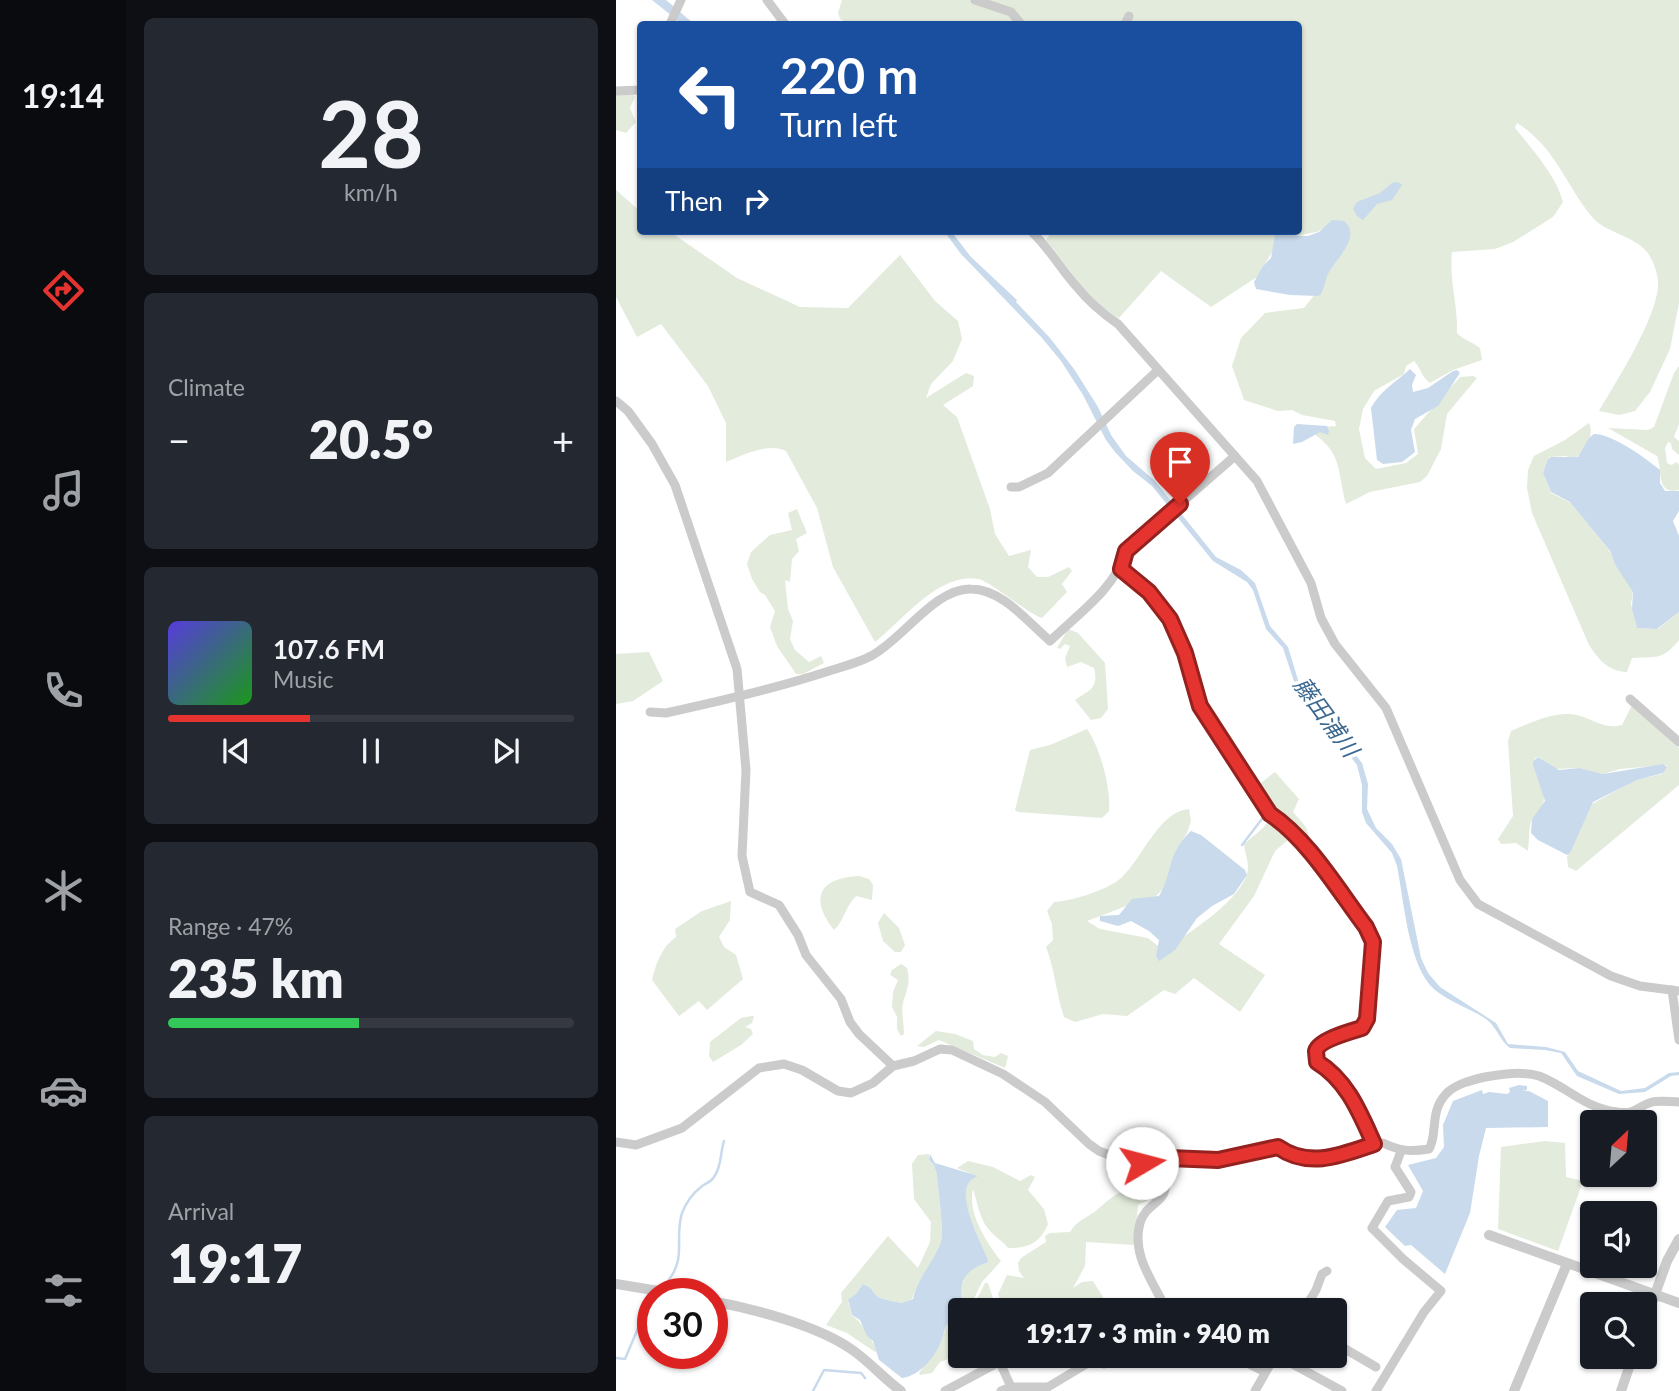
<!DOCTYPE html>
<meta charset="utf-8">
<style>
body{margin:0;font-family:Lato,"Noto Sans JP",sans-serif;background:#242831;color:#f1f3f6;height:100vh;display:flex;flex-direction:column;font-size:26px;white-space:nowrap}
*{box-sizing:border-box;margin:0}
p{font-size:23px;color:#9ea1a6}
.icon{flex:none;width:38px;height:38px;fill:none;stroke:currentColor;stroke-width:2;stroke-linecap:round;stroke-linejoin:round}
.map{position:relative;flex:1;overflow:hidden}
.side{display:flex;flex-direction:column;gap:18px;padding:18px;background:#0d0f14;width:490px}
.side>*{flex:none}
.banner{position:absolute;left:21px;top:21px;width:665px;height:214px;border-radius:7px;box-shadow:0 2px 5px #0004;background:#1a4fa0;color:#fff;overflow:hidden}
.needle{width:46px;rotate:26deg}
.fabs{position:absolute;left:964px;top:1110px;display:grid;gap:14px}
.fabs a{display:grid;place-items:center;width:77px;height:77px;border-radius:7px;background:#171b24;box-shadow:0 2px 5px #0004;font-size:35px}
.speed{position:absolute;left:21px;top:1278px;display:flex;gap:14px;font-size:35px;font-weight:700;text-align:center}
.speed>*{display:grid;place-content:center;width:91px;height:91px;border-radius:50%;background:#171b24;box-shadow:0 2px 5px #0004;line-height:1}
.speed .limit{border:10px solid #d22;background:#fff;color:#111}
.pin{position:absolute;display:grid;place-items:center;width:60px;height:60px;color:#fff;margin:-72px -30px;border-radius:50% 50% 50% 0;rotate:-45deg;box-shadow:0 0 7px #0007}
.pin .icon{rotate:45deg}
.me{position:absolute;width:77px;margin:-38px;rotate:82deg;stroke-linejoin:round;filter:drop-shadow(0 0 5px #0008)}
.turn{display:flex;align-items:center;gap:24px;height:147px;padding:0 28px;font-size:32px}
.turn .icon{width:91px;height:91px;stroke-width:2.5}
.turn b{display:block;font-size:49px;line-height:60px}
.then{display:flex;align-items:center;height:66px;padding:0 28px;background:#0003;gap:14px;font-size:26px}
.big{font-size:52px;font-weight:800;line-height:1.1}
.side .widget{flex:1;display:flex;flex-direction:column;justify-content:center;gap:10px;min-width:0;padding:0 24px;border-radius:10px;background:#242831}
.side .dial{align-items:center;gap:0}
.dial b{font-size:91px;line-height:1}
.song{display:flex;align-items:center;gap:21px}
.cover{width:84px;height:84px;border-radius:10px;background:linear-gradient(135deg,hsl(250 70% 55%),hsl(120 70% 35%))}
.played{height:7px;border-radius:4px;background:linear-gradient(90deg,#e53430 35%,#363941 35%)}
.keys{display:flex;justify-content:space-around;direction:ltr}
.heat{display:flex;justify-content:space-between;align-items:center;font-size:38px;direction:ltr}
.charge{height:10px;border-radius:5px;background:linear-gradient(90deg,#34c759 47%,#363941 0)}
.trip{position:absolute;left:332px;top:1298px;width:399px;height:70px;border-radius:7px;background:#171b24;box-shadow:0 2px 5px #0004;font-weight:800;line-height:70px;text-align:center}
main{display:flex;flex:1;min-height:0}
.menu{display:flex;flex-direction:column;width:126px;justify-content:space-around;align-items:center;background:#090b0e;color:#9ea1a6}
.menu .icon{width:49px;height:49px}
.menu .active{color:#e53430}
.menu b{font-size:32px;color:#f1f3f6}
.map>svg:first-child{display:block}
</style>
<main>
<nav class="menu">
<b>19:14</b>
<svg class="icon active" aria-label="directions" viewBox="0 0 24 24"><path d="M12 3l9 9-9 9-9-9zM9 14v-3h6M13 9l2 2-2 2"/></svg>
<svg class="icon" aria-label="music" viewBox="0 0 24 24"><path d="M9 18V5l10-2v13"/><circle cx="6" cy="18" r="3"/><circle cx="16" cy="16" r="3"/></svg>
<svg class="icon" aria-label="phone" viewBox="0 0 24 24"><path d="M5 4h4l2 5-3 2q2 4 5 5l2-3 5 2v4C11 20 4 13 5 4z"/></svg>
<svg class="icon" aria-label="climate" viewBox="0 0 24 24"><path d="M12 3v18M4 7l16 10M4 17L20 7"/></svg>
<svg class="icon" aria-label="car" viewBox="0 0 24 24"><path d="M5 17H2v-5l4-1 3-4h7l3 4 3 1v5h-3M9 17h6M6 11h13"/><circle cx="7" cy="17" r="2"/><circle cx="17" cy="17" r="2"/></svg>
<svg class="icon" aria-label="filters" viewBox="0 0 24 24"><path d="M4 7h16M4 17h16"/><circle cx="9" cy="7" r="2"/><circle cx="15" cy="17" r="2"/></svg>
</nav>
<section class="side">
<div class="widget dial"><b>28</b><p>km/h</p></div>
<div class="widget"><p>Climate</p>
<div class="heat"><a>−</a><b class="big">20.5°</b><a>+</a></div>
</div>
<div class="widget">
<div class="song"><i class="cover"></i><div><b>107.6 FM</b><p>Music</p></div></div>
<div class="played"></div>
<div class="keys"><svg class="icon" aria-label="previous" viewBox="0 0 24 24"><path d="M18 5L8 12l10 7zM5 5v14"/></svg><svg class="icon" aria-label="pause" viewBox="0 0 24 24"><path d="M8 5v14M16 5v14"/></svg><svg class="icon" aria-label="next" viewBox="0 0 24 24"><path d="M6 5l10 7-10 7zM19 5v14"/></svg></div>
</div>
<div class="widget"><p>Range · 47%</p><b class="big">235 km</b><div class="charge"></div></div>
<div class="widget"><p>Arrival</p><b class="big">19:17</b></div>
</section>
<div class="map">
<svg width="1063" height="1391" viewBox="0 0 1063 1391">
<rect width="100%" height="100%" fill="#fff"/>
<g fill="#e3ebdc">
<path d="M226,0H1063V303L1054,349L1034,392L1019,411L1003,415L983,411C1000,382 1044,314 1042,281C1041,271 1037,260 1031,252C1017,235 990,233 977,218C950,186 939,146 901,123L899,128C916,149 940,175 947,202L937,217L897,242L879,249L836,252C833,280 842,305 841,333C848,340 856,342 864,348L866,360L837,370L814,383C805,377 805,368 798,361L790,366L788,374L758,391L747,409L743,429L749,458L760,469L790,463L802,454L798,429L844,377L857,376L861,378L831,414L825,449L811,476L804,482L754,492L730,504C721,471 727,454 697,433L706,427L720,426L719,421L686,415L676,410L662,411L628,400L616,366L625,338L649,313L688,308L702,290L719,221L701,232L664,239L641,277L595,307L545,271L503,318C470,299 454,268 430,240L436,231H682V24H233L224,19L222,13Z"/>
<polygon points="15,93 19,97 14,108 20,122 10,133 0,130 0,94"/>
<path d="M0,190L24,211V231H53L121,278L184,307L232,308L284,255L319,301L342,321L346,339L337,361L315,384L310,398L350,373L358,376L357,386L327,405L341,417L374,509L379,534L393,556L415,550L412,567L421,577H432L453,567L456,571L446,584L451,592L426,618C408,611 374,581 362,579C323,572 286,621 259,642L217,567L201,508L170,451C153,442 127,455 110,462V423L92,386L45,324L21,337L0,297Z"/>
<path d="M1063,366V424L1058,437L1063,441V455L1056,449L1055,443L1052,442L1049,448L1051,463L1055,465L1061,462L1063,465V490C1039,495 1047,470 1041,456L992,428L1032,430L1038,427L1058,373Z"/>
<path d="M973,423C979,435 969,453 958,459L950,456L933,457L927,473L935,493L955,503L992,549L1017,591L1015,604L1021,628L1042,629L1063,612V640C1046,661 1040,656 1016,658L1011,672C992,671 983,660 973,645L916,513L911,488L912,470L918,456L949,440Z"/>
<polygon points="181,509 191,533 180,539 183,551 176,559 174,582 169,580 172,609 177,621 174,639 179,650 193,662 205,656 208,663 187,674 180,674 161,646 154,627 159,611 149,595 144,592 136,579 131,564 135,552 154,535 176,530 172,513"/>
<path d="M452,629L462,633L489,663L492,709L485,718L475,720L459,700C474,690 483,688 478,668L465,662L451,667L449,658L454,646L449,644L444,649L441,648Z"/>
<polygon points="33,652 47,681 17,701 0,704 0,654"/>
<path d="M1016,705L1063,748V785L960,871L952,867L951,857L976,804L1020,780L1046,774L1051,766L1050,765L1004,769L987,774L961,768L939,769L923,757H920L917,761C918,775 928,789 928,798C928,809 918,814 915,822C913,826 913,845 912,851L900,843L885,844L882,839L897,816L892,741L895,731C914,723 934,713 954,714C973,715 987,731 1006,725Z"/>
<path d="M471,729C484,747 495,788 493,811L486,818L402,812L399,810L414,750L434,745Z"/>
<path d="M659,772L683,799L677,812L690,827L696,845L679,846L672,840L659,851L638,896L603,944L649,975L624,1012L578,978L559,994L548,990L511,1016L487,1014L459,1022L448,1017C440,993 439,970 430,947L437,940L436,924L431,911L438,902C455,901 492,890 505,878C526,859 543,811 573,809L575,821L571,833L560,850L549,887L536,900L521,902L471,921L484,929L532,938L547,950C573,933 617,906 630,877C635,865 629,856 628,844L647,828L659,812L642,785Z"/>
<path d="M243,876L253,879L257,885L256,900L240,896C229,907 228,921 218,930C193,898 203,878 243,876Z"/>
<path d="M115,901L114,920L103,937L108,947L120,955L127,979L91,1010L83,1001L63,1016L36,980C40,963 46,947 60,937L59,929L86,911Z"/>
<polygon points="268,913 283,928 289,945 285,952 279,952 267,941 262,923"/>
<path d="M285,964L291,968C295,982 291,989 287,1003C285,1011 288,1024 288,1034L285,1036L281,1029V1017L276,1007L277,992L282,980L274,975L276,970Z"/>
<polygon points="135,1016 138,1016 136,1023 129,1027 135,1029 137,1034 125,1045 97,1062 93,1056 94,1042 125,1018"/>
<polygon points="320,1031 339,1034 357,1041 358,1049 367,1055 379,1057 385,1053 392,1056 389,1068 323,1040 308,1047 301,1046"/>
<polygon points="929,1141 949,1143 950,1177 967,1181 942,1251 882,1229 885,1147"/>
<path d="M313,1154V1160L318,1165L321,1175C322,1190 329,1234 324,1246C316,1265 302,1279 296,1299L286,1303C281,1302 265,1299 261,1296C256,1290 255,1287 247,1284L239,1296L232,1302L236,1316C244,1319 257,1342 261,1351L259,1352L231,1333L210,1325L226,1302L225,1293L272,1236L302,1268L314,1242L315,1222L298,1199L296,1164L302,1155Z"/>
<path d="M352,1161L377,1167L404,1181L415,1175L419,1177L412,1190L428,1209L432,1224C424,1243 413,1248 392,1248C387,1241 380,1238 375,1232C363,1220 362,1203 357,1189C351,1213 371,1243 385,1261L366,1282L352,1311H345C345,1330 334,1336 334,1350L345,1347V1354L324,1362L316,1373L304,1375L303,1373L324,1344L331,1324L337,1317L338,1308L346,1299L344,1286L348,1281V1276L360,1266L371,1263L372,1260C366,1240 333,1191 360,1176L341,1168Z"/>
<path d="M540,1165L546,1178L543,1194L522,1205L519,1245L470,1242L469,1266L457,1288L466,1282L477,1281L487,1297L491,1311H388L382,1294L391,1275L408,1278L403,1271L402,1263L405,1258L430,1242L429,1236L434,1233L454,1232C461,1220 471,1218 481,1210C490,1202 497,1195 509,1190C515,1170 519,1166 540,1165Z"/>
<polygon points="369,1283 372,1283 381,1311 355,1311"/>
</g>
<g fill="#c8daeb">
<polygon points="36,0 50,0 78,24 66,24"/>
<polygon points="782,182 786,185 776,200 761,204 747,220 741,216 737,209 741,202 764,193 776,183"/>
<path d="M716,220L728,221C746,236 721,258 713,272C709,279 709,287 705,294L702,296L674,295L640,289L638,282L647,266L655,258L659,235L692,236L703,232Z"/>
<path d="M328,231H335L355,257L401,300L400,302L434,338L458,369L482,407L495,435L510,456L538,480L600,557L625,570L639,583L654,626L672,647L682,680L746,763L752,784L751,809L760,828L776,844L785,859L805,958L812,973L824,987L880,1023L892,1044L930,1047L949,1052L962,1071L1005,1091L1029,1088L1053,1073L1063,1072V1075L1055,1076L1029,1092L1003,1094L961,1076L945,1053L929,1050L894,1048C884,1041 881,1027 870,1019C854,1008 833,1002 819,990C792,967 788,900 781,866L776,853L750,823L746,812V785L741,765L680,687L667,648L650,629L637,590L631,582L597,561L536,486L517,471L499,452L490,440L467,395L445,361L426,338L345,254Z"/>
<path d="M794,369L800,375L796,385L797,392L812,388L837,371L841,370L844,373L822,406L799,419L795,430L799,452L786,462L767,464L761,460L755,408C764,391 780,382 794,369Z"/>
<polygon points="681,424 711,426 713,431 712,435 704,432 686,442 677,444 678,427"/>
<path d="M978,434C997,434 1029,458 1044,470V483L1049,491H1063V511L1057,521L1063,536V612L1041,629L1021,628L1016,609L1017,592L1000,566L994,551L954,502L935,492L927,473L932,459L935,457H962L973,438Z"/>
<polygon points="922,757 943,770 963,768 987,774 1047,764 1051,767 1047,773 1021,780 977,802 954,853 951,855 922,840 915,833 916,819 929,801 917,765 917,761"/>
<path d="M575,831L585,835L629,870L631,875L618,894L596,906L581,918L559,950L543,961L540,956L543,940L533,931L515,921L502,926L484,921V916L503,915L516,899L543,896C558,871 550,854 575,831Z"/>
<polygon points="903,1085 911,1086 911,1090 907,1091 913,1091 932,1101 932,1127 870,1128 863,1156 854,1213 829,1274 795,1245 789,1246 769,1227 781,1210 800,1208 807,1191 792,1165 820,1158 828,1147 827,1125 837,1101 866,1090 867,1094 873,1092 891,1094 894,1092 893,1088"/>
<path d="M314,1154L319,1163L362,1176C332,1186 366,1242 372,1260L371,1263C353,1267 342,1281 346,1298L337,1309L336,1320C328,1325 329,1331 326,1339C320,1356 304,1376 286,1378L263,1360L257,1341L251,1336L244,1320L236,1315L232,1300L240,1294L247,1284C257,1288 255,1290 261,1296C264,1299 281,1302 286,1303L297,1299C301,1279 316,1264 324,1245C329,1233 322,1191 321,1175L318,1165L313,1160Z"/>
</g>
<g fill="none" stroke-linecap="round" stroke-linejoin="round">
<g stroke="#c8daeb" stroke-width="2.5">
<polyline points="626,845 649,815"/>
<path d="M52,1281C71,1257 58,1239 66,1213C70,1203 77,1193 85,1187C90,1183 95,1182 98,1177C106,1166 104,1153 108,1141"/>
<polyline points="0,1358 9,1359 34,1300"/>
<polyline points="197,1391 208,1370 245,1373 249,1378"/>
</g>
<g stroke="#cbcbcb" stroke-width="9">
<polyline points="151,0 169,24"/>
<polyline points="359,0 395,12 405,24"/>
<polyline points="54,24 65,0"/>
<polyline points="509,24 513,16"/>
<polyline points="0,91 24,90"/>
<path d="M415,231C434,249 444,268 461,287C473,302 486,313 502,324L641,481L695,583L705,618L719,644L770,708L844,880L862,904L995,976L1024,986L1063,991"/>
<polyline points="0,401 12,411 36,444 59,485 121,669 130,770 126,856 134,892 163,905 182,935 190,955 225,999 234,1022 243,1034 277,1066"/>
<polyline points="395,487 403,487 432,473 542,370"/>
<path d="M505,569L533,592L554,619L569,653L584,706L654,814C692,839 722,890 750,927L757,942L752,1019L746,1028C736,1031 703,1040 700,1051C700,1052 701,1061 701,1062C731,1080 744,1113 758,1144"/>
<polyline points="1014,699 1063,742"/>
<path d="M34,712L50,713C104,701 157,689 210,672C225,667 242,663 255,656C287,639 319,588 355,589C386,589 412,622 434,641C462,614 499,589 510,551L619,456"/>
<polyline points="1056,990 1063,1040"/>
<path d="M0,1142L20,1145L66,1128L143,1068L168,1064L186,1070L222,1091L235,1093L257,1083L277,1066L298,1061L324,1049L336,1050L387,1074L429,1102L473,1144L483,1151L508,1161L526,1163L553,1158L602,1160L662,1147C702,1176 729,1147 767,1143C784,1151 794,1152 813,1149C822,1135 813,1112 830,1094C839,1084 856,1080 869,1077C886,1074 906,1071 923,1076C952,1087 966,1107 1001,1112C1021,1115 1021,1106 1036,1102C1044,1100 1055,1102 1063,1102"/>
<path d="M537,1311L546,1301C533,1276 516,1252 524,1223C532,1196 565,1205 540,1161"/>
<polyline points="687,1311 700,1290 706,1274 711,1271"/>
<polyline points="719,1343 760,1367"/>
<polyline points="381,1356 395,1387"/>
<polyline points="617,1356 649,1372"/>
<polyline points="662,1356 726,1391"/>
<polyline points="329,1391 383,1362"/>
<polyline points="385,1391 395,1387 432,1387 477,1360 488,1364 497,1356"/>
<polyline points="639,1391 659,1356"/>
<polyline points="760,1391 808,1312 825,1291 787,1259 756,1228 772,1201 793,1197 795,1192 779,1167 785,1151"/>
</g>
<g stroke="#cbcbcb" stroke-width="10">
<polyline points="873,1235 1063,1303"/>
<polyline points="0,1284 55,1293"/>
<path d="M96,1301C138,1309 200,1325 235,1349C253,1361 267,1378 285,1391"/>
<polyline points="1029,1322 1051,1261 1063,1239"/>
<polyline points="898,1391 951,1264"/>
<polyline points="1005,1391 1017,1356"/>
</g>
</g>
<g fill="none" stroke-linecap="round" stroke-linejoin="round">
<defs>
<path id="route" d="M526,1163L553,1158L602,1160L662,1147C693,1169 726,1155 758,1144C744,1113 731,1080 701,1062C701,1061 700,1052 700,1051C703,1040 736,1031 746,1028L751,1019L757,942L750,927C722,890 692,839 654,814L584,706L569,653L554,619L533,592L505,569L510,551L564,504"/>
</defs>
<use href="#route" stroke="#95221f" stroke-width="18"/>
<use href="#route" stroke="#e53430" stroke-width="12"/>
</g>
<g text-anchor="middle" stroke-width="7" stroke-linejoin="round" paint-order="stroke">
<g font-size="23" font-style="italic" fill="#3c6890" stroke="#fff">
<text transform="translate(710 717) rotate(54)" y="8">藤田浦川</text>
</g>
</g>
</svg>
<div class="fabs">
<a><svg class="needle" viewBox="-14 -14 28 28"><path d="M0-13l5 13h-10z" fill="#e53935"/><path d="M0 13l5-13h-10z" fill="#9ea1a6"/></svg></a>
<a><svg class="icon" aria-label="sound" viewBox="0 0 24 24"><path d="M4 9h4l5-4v14l-5-4H4zM17 9q2 3 0 6"/></svg></a>
<a><svg class="icon" aria-label="search" viewBox="0 0 24 24"><circle cx="10" cy="10" r="6"/><path d="M15 15l6 6"/></svg></a>
</div>
<div class="speed"><div class="limit">30</div></div>
<div class="pin" style="left:564px;top:504px;background:#d93025"><svg class="icon" aria-label="arrive" viewBox="0 0 24 24"><path d="M6 21V4h12l-3 4 3 4H6"/></svg></div>
<svg class="me" style="left:526px;top:1163px" viewBox="-20 -20 40 40"><circle r="19" fill="#fff"/><path d="M0-13L10 11 0 6-10 11z" fill="#e53430"/></svg>
<div class="trip">19:17 · 3 min · 940 m</div>
<div class="banner">
<div class="turn"><svg class="icon" aria-label="left" viewBox="0 0 24 24"><path d="M17 20v-9H6M10 6l-5 5 5 5"/></svg><div><b>220 m</b>Turn left</div></div>
<div class="then">Then<svg class="icon" aria-label="right" viewBox="0 0 24 24"><path d="M7 20v-9h11M14 6l5 5-5 5"/></svg></div>
</div>
</div>
</main>
